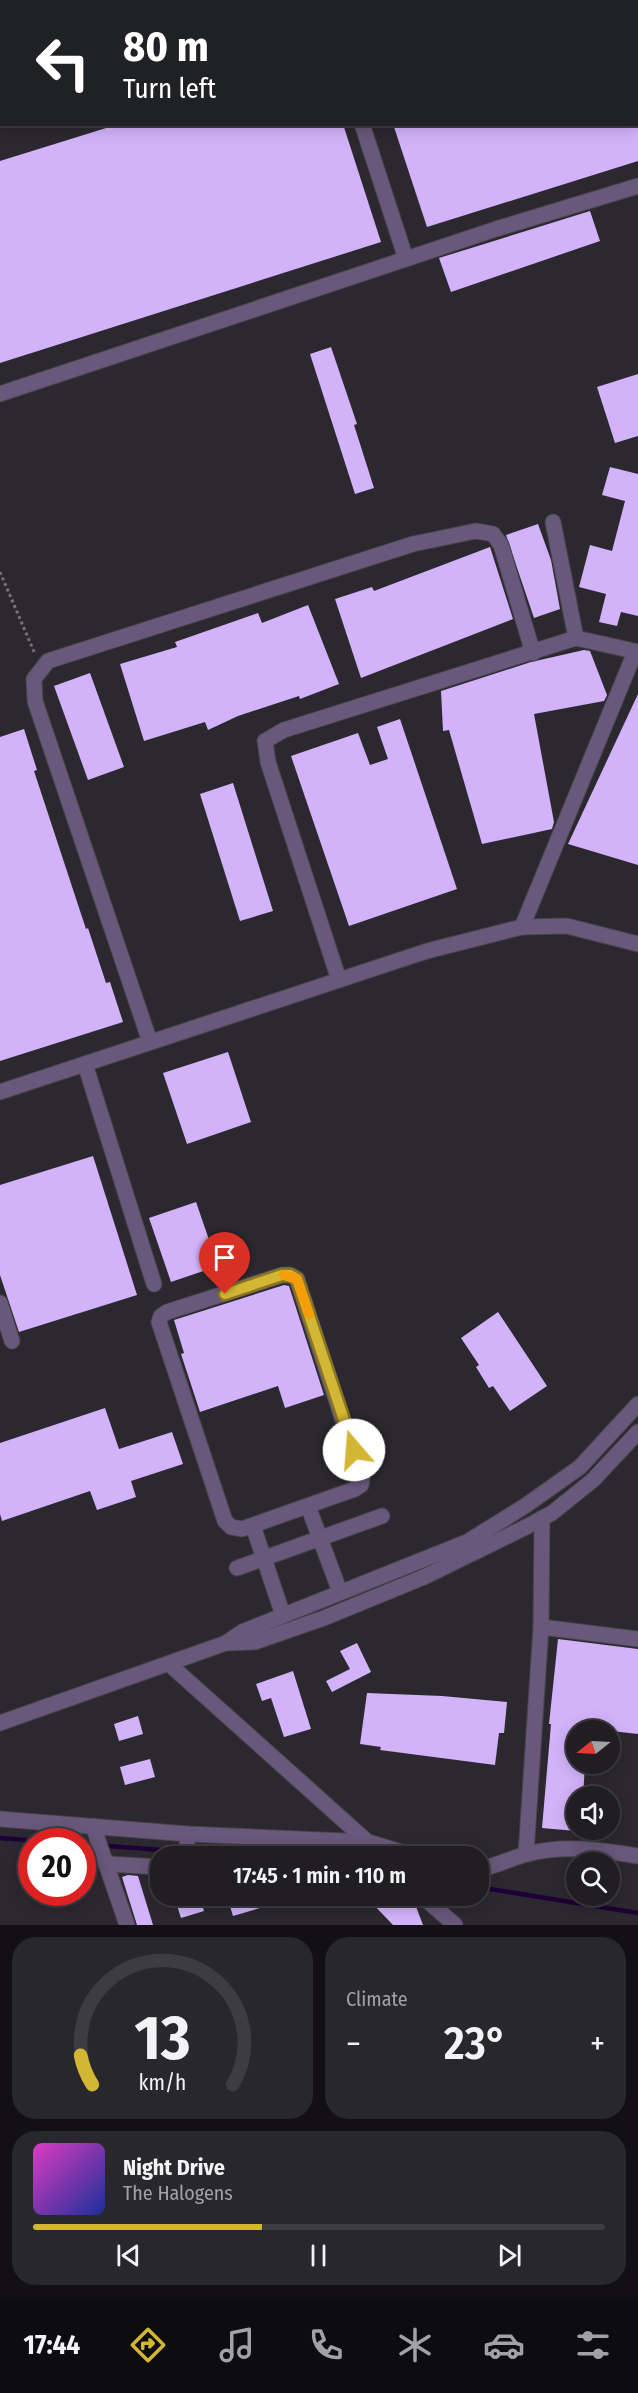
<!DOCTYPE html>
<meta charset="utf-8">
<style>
body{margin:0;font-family:"Fira Sans Condensed",sans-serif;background:#28272b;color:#f1f3f6;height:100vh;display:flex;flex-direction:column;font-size:22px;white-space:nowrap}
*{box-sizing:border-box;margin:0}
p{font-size:20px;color:#a2a2a6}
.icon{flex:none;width:33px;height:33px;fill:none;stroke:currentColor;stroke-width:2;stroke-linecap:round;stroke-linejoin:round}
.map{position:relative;height:1925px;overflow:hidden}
.panel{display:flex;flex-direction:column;gap:12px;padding:12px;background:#121013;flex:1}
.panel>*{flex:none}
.guide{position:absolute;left:0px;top:0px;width:639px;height:126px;box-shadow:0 3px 15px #0003,0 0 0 2px #3d3c41;background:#202124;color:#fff;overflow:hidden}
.needle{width:39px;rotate:252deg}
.buttons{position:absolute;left:566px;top:1720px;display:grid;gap:12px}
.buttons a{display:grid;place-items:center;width:54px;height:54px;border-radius:50%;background:#201e23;box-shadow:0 3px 15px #0003,0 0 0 2px #3d3c41;font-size:30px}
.speed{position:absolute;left:18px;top:1828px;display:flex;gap:12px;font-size:30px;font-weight:700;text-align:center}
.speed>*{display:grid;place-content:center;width:78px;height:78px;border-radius:50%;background:#201e23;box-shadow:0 3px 15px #0003,0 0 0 2px #3d3c41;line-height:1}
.speed .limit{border:9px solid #d22;background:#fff;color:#111}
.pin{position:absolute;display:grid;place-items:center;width:51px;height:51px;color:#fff;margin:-62px -26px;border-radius:50% 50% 50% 0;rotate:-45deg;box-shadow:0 0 6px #0007}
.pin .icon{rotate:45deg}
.me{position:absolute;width:66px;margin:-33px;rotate:342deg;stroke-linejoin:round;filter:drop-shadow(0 0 4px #0008)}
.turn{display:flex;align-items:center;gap:21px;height:126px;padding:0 24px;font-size:27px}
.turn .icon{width:78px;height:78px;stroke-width:2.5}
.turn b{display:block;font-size:42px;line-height:51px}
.big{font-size:45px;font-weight:600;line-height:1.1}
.panel .card{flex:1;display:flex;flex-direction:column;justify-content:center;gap:9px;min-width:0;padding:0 21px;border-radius:24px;background:#28272b}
.panel .dial{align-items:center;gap:0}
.dial svg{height:156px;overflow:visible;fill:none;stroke:#3d3c41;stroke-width:7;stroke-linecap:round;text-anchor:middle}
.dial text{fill:#f1f3f6;stroke:none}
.song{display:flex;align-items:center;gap:18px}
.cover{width:72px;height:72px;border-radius:9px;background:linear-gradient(135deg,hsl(310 70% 55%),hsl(230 70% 35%))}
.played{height:6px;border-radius:3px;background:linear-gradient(90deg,#d4b635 40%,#3d3c41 40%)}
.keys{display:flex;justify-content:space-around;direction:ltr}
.heat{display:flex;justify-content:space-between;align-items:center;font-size:33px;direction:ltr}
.panel .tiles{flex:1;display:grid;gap:12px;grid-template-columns:1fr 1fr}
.card:last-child{grid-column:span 2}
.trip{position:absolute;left:150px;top:1846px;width:339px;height:60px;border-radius:24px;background:#201e23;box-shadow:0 3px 15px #0003,0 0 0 2px #3d3c41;font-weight:600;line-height:60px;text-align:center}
.tabs{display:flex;height:96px;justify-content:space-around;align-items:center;background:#0d0c0e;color:#a2a2a6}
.tabs .icon{width:42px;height:42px}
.tabs .current{color:#d4b635}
.tabs b{font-size:27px;color:#f1f3f6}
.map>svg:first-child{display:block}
</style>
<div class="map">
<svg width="638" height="1925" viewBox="0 0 638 1925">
<rect width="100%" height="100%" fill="#2b282f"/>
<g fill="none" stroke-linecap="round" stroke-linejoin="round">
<g stroke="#1d0035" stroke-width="4.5">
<polyline points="0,1838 51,1842"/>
<polyline points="82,1844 254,1857"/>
<polyline points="478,1887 638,1913"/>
</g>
</g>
<g fill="#d2b3f9">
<polygon points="119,124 343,124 381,242 0,363 0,161"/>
<polygon points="393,124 638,124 638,161 427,227"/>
<polygon points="590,211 600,241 451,292 439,258"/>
<polygon points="331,347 357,424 354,425 374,488 355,494 310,354"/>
<polygon points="638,374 638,436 615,443 597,387"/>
<polygon points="610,467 638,474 638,616 621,612 617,626 599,622 606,594 579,587 590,545 612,551 625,501 602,495"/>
<polygon points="538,524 551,560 560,609 534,618 506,535"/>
<polygon points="490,547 513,619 361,678 335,599 372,587 374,591"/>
<polygon points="308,605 339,684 300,699 299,696 238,716 208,730 205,722 144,741 120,664 177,647 175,642 258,613 262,623"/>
<polygon points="584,650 590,651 607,695 604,701 534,714 554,822 552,829 482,844 449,730 443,731 441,691 531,662"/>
<polygon points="90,673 124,767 88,780 54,686"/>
<polygon points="638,694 638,865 568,844"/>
<polygon points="400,719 457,889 349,926 291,756 358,733 370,765 388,759 377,727"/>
<polygon points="24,729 37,770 34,771 86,929 88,928 106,983 110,982 123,1022 0,1061 0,737"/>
<polygon points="233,783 273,911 240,921 200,794"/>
<polygon points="228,1052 251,1122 187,1144 163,1073"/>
<polygon points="93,1156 137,1295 19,1332 0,1275 0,1185"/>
<polygon points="196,1202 218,1266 171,1282 149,1218"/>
<polygon points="284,1285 289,1286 324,1395 285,1408 278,1386 200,1412 181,1354 184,1353 174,1320"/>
<polygon points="498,1312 547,1386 510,1411 493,1386 489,1388 476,1367 479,1365 461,1338"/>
<polygon points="105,1408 119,1449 172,1432 183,1464 131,1481 136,1497 97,1510 90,1491 2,1521 0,1514 0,1443"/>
<polygon points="558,1639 638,1649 638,1734 576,1727 576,1764 585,1764 583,1797 576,1797 576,1831 542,1828 551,1724 549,1724"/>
<polygon points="357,1643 371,1672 332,1692 326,1681 350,1669 340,1651"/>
<polygon points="293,1671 311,1729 284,1737 271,1698 262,1701 256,1684"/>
<polygon points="367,1693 442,1696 507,1702 504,1733 499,1733 495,1765 380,1750 381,1747 360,1744"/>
<polygon points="138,1716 143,1734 119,1741 114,1724"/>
<polygon points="150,1759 155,1777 125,1785 120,1767"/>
<polygon points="128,1875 138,1876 153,1925 137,1925 122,1877"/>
<polygon points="174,1896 199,1896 204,1911 181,1918"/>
<polygon points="227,1896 290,1896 290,1899 233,1916"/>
<polygon points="390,1896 412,1896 423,1925 393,1925 370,1901"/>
</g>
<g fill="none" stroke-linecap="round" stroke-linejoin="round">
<defs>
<g id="minor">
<polyline points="322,0 323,2"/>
<polyline points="297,2 302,0"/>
<polyline points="0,95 2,95"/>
<polyline points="362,124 406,259"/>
<polyline points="0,394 496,229 638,186"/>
<polyline points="553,522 576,638"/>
<polyline points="522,927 635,652"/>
<polyline points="339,980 268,762 265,741 284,730 576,638 638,652"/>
<polyline points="150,1042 35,701 34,679 48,661 413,544 476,531 493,534 501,545 533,653"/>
<polyline points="85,1064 154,1284"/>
<polyline points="0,1092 427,951 522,927 567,926 638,944"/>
<polygon points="282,1275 290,1275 297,1279 362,1480 361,1485 355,1489 242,1529 231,1527 225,1521 159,1322 161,1316 167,1312"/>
<polyline points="0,1303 12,1341"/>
<polyline points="308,1506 340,1592"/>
<polyline points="253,1526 283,1615"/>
<polyline points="237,1568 382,1516"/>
<polyline points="541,1627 638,1639"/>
<polyline points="226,1643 255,1642 324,1618 424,1577 528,1526 552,1513 593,1480 638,1432"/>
<polyline points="169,1664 370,1844"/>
<polyline points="0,1723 226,1643 242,1632 467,1542 525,1506 580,1467 638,1404"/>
<polyline points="0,1819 188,1834 368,1842 418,1857"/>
<polyline points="93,1826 127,1925"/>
<polyline points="526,1854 541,1627 542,1518"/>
<polyline points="186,1857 188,1834"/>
<polyline points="107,1864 160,1867"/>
<path d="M478,1869C496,1867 510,1858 527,1854C564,1844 601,1850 638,1856"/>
<polyline points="422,1896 455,1925"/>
</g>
</defs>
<use href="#minor" stroke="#46434a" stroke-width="17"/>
<polyline stroke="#747278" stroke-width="3" stroke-dasharray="3 3" stroke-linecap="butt" points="0,572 35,654"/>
<use href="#minor" stroke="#68587b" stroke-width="15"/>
</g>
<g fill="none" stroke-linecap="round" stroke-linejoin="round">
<defs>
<polyline id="route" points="225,1294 282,1275 290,1275 297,1279 354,1450"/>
</defs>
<use href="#route" stroke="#8a7622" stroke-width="15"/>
<use href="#route" stroke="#d4b635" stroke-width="10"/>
<polyline stroke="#f59e0b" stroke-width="10" points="284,1275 297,1279 309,1314"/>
</g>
</svg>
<div class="buttons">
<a><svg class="needle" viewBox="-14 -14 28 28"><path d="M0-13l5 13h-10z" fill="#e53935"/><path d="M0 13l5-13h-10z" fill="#a2a2a6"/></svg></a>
<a><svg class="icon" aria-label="sound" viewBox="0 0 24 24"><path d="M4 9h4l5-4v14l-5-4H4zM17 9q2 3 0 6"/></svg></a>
<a><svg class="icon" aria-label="search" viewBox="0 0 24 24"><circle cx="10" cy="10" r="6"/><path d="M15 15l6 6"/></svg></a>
</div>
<div class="speed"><div class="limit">20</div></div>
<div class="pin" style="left:225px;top:1294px;background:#d93025"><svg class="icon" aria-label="arrive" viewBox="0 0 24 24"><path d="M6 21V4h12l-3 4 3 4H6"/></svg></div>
<svg class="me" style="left:354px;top:1450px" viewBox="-20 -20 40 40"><circle r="19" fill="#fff"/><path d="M0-13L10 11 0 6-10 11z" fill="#d4b635"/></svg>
<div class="trip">17:45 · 1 min · 110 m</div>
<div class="guide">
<div class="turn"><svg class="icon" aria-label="left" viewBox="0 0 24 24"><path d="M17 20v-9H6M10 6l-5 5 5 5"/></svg><div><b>80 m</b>Turn left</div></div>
</div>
</div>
<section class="panel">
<div class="tiles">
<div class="card dial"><svg viewBox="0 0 100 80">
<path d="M14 69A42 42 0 1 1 86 69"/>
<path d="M14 69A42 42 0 0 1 8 54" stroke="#d4b635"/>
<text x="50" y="56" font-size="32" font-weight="700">13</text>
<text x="50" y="72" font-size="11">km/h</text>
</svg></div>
<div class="card"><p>Climate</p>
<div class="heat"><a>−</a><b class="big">23°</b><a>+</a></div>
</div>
<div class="card">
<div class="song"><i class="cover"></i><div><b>Night Drive</b><p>The Halogens</p></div></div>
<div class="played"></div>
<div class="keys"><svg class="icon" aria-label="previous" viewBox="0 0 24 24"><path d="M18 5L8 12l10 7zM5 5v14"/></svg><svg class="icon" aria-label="pause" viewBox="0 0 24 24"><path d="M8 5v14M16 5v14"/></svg><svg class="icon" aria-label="next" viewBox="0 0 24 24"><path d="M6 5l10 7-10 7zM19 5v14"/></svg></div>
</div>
</div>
</section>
<nav class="tabs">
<b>17:44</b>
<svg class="icon current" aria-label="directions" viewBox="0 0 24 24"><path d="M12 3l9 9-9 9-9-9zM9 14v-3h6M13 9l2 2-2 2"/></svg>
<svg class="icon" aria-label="music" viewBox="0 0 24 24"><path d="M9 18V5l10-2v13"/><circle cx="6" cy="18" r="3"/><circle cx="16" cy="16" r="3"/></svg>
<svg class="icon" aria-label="phone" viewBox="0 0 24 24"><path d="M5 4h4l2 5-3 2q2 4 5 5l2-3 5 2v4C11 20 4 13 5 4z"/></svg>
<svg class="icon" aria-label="climate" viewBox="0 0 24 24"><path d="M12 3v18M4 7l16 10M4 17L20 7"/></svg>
<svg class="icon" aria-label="car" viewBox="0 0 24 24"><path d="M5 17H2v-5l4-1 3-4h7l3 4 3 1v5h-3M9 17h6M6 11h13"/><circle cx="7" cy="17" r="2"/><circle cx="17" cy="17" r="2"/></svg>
<svg class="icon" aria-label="filters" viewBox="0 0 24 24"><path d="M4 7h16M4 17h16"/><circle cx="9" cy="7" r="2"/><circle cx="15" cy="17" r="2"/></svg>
</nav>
